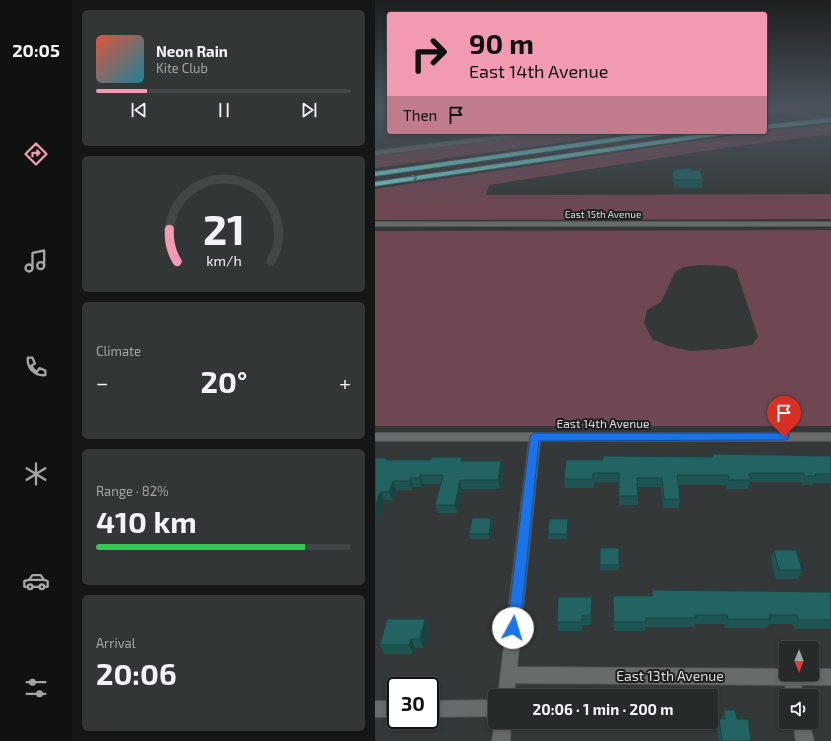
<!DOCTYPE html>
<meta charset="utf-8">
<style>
body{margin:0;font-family:"Exo 2",sans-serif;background:#333636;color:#f1f3f6;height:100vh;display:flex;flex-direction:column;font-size:15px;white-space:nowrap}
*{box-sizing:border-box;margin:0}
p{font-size:13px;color:#a4a7a8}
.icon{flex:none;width:22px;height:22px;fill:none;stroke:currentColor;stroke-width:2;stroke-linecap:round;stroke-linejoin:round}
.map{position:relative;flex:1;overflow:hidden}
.sheet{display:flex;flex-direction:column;gap:10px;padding:10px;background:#151717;width:303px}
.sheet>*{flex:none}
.banner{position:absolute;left:12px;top:12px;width:380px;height:122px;border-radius:4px;box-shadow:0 2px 6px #0003,0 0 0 1px #434647;background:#f19ab1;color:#111;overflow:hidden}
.needle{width:26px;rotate:180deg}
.controls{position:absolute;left:404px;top:641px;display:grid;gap:8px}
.controls a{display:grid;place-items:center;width:40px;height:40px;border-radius:4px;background:#272a2a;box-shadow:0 2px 6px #0003,0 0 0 1px #434647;font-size:20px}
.speed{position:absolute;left:12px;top:677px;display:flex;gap:8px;font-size:20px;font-weight:700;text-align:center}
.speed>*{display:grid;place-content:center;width:52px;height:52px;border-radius:50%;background:#272a2a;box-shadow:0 2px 6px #0003,0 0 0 1px #434647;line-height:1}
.speed .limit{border:2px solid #111;border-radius:6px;background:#fff;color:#111}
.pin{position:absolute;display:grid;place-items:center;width:34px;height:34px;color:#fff;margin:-41px -17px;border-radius:50% 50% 50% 0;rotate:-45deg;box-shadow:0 0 4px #0007}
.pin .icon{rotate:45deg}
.me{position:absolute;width:44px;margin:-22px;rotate:6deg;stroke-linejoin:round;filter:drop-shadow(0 0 3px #0008)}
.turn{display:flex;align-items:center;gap:14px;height:84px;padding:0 16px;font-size:18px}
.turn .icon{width:52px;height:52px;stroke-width:2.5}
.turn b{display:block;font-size:28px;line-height:34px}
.then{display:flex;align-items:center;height:38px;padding:0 16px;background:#0003;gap:8px;font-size:15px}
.big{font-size:30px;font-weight:700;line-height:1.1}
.sheet .tile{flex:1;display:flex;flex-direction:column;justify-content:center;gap:6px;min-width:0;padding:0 14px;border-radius:6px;background:#333636}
.sheet .dial{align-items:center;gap:0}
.dial svg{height:104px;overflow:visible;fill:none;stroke:#434647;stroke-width:7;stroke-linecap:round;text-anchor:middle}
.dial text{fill:#f1f3f6;stroke:none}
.song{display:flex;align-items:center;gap:12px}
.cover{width:48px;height:48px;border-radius:6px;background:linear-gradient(135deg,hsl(10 70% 55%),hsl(190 70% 35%))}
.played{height:4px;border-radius:2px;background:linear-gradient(90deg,#f19ab1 20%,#434647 20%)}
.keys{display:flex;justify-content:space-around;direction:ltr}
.heat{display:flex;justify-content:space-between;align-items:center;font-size:22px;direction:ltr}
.charge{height:6px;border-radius:3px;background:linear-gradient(90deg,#34c759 82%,#434647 0)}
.trip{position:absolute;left:113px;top:689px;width:230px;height:40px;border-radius:4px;background:#272a2a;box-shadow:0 2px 6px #0003,0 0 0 1px #434647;font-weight:700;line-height:40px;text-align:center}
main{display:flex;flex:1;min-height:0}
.tab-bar{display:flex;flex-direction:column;width:72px;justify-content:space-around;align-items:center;background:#101111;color:#a4a7a8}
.tab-bar .icon{width:28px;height:28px}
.tab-bar .current{color:#f19ab1}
.tab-bar b{font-size:18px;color:#f1f3f6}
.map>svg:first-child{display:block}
</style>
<main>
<nav class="tab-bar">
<b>20:05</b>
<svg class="icon current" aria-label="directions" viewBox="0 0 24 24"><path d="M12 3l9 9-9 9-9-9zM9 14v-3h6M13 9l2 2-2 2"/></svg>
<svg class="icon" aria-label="music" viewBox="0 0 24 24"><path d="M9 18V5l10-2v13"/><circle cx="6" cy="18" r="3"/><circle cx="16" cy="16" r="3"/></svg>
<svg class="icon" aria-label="phone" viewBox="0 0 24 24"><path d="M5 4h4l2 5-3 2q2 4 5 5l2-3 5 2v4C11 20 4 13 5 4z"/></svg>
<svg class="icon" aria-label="climate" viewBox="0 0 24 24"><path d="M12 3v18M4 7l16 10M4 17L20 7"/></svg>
<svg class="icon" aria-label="car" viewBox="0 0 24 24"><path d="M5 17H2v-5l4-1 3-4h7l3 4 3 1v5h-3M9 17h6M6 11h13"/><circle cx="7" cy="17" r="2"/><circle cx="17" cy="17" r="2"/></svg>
<svg class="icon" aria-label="filters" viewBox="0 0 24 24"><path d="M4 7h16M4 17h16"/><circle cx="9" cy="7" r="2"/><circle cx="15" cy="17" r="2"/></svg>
</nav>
<section class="sheet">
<div class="tile">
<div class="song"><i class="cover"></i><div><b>Neon Rain</b><p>Kite Club</p></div></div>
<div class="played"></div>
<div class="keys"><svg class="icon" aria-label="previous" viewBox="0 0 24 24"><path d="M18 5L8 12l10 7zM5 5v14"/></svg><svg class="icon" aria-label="pause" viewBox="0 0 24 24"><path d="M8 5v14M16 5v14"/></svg><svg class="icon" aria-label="next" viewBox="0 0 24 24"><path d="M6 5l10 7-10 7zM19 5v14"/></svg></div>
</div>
<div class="tile dial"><svg viewBox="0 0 100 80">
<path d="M14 69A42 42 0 1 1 86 69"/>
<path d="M14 69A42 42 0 0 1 8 44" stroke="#f19ab1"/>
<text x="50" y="56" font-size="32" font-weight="700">21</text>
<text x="50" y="72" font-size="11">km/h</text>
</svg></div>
<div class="tile"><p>Climate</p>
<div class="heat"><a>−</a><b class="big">20°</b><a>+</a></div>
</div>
<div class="tile"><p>Range · 82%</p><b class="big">410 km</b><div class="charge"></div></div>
<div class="tile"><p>Arrival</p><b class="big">20:06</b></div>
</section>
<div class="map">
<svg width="456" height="741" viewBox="0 0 456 741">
<rect width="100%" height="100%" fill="#343838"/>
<g fill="#6f4752" fill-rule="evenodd">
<polygon points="390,107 456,107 456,109 390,115"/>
<polygon points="456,124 456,134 349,148 114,185 111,195 456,194 456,219 0,220 0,189 366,134"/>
<polygon points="179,132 262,132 0,168 0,156"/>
<path d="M456,230V426H0V231ZM324,265L352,266L361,270L383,337L377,345L350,349L315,351L293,346L277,339L269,323L272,310L286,302L300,272L309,267Z"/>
</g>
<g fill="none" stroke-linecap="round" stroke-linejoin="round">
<defs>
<g id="minor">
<polygon points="152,132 168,132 165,134 0,155 0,151"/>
<polygon points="0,433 456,433 456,441 165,441 142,667 411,669 411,674 437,674 437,669 456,669 456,685 426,685 428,696 412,696 410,685 140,683 139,696 123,696 154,441 0,441"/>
<polygon points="120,700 120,716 55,717 55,701"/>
<rect x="0" y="701" width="21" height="16"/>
<polygon points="120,721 136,722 135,741 117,741"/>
<polygon points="418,722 434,722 439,741 421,741"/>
</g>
<rect id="tertiary" x="0" y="222" width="456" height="4"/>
<g id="motorway">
<polygon points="456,118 456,122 390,129 390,125"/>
<polygon points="279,132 296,132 293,134 0,176 0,172"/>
<polygon points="340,132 356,132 353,134 0,186 0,182"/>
</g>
</defs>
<use href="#minor" stroke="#525555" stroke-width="2"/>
<use href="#tertiary" stroke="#525555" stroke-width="2"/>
<use href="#motorway" stroke="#525555" stroke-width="2"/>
<use href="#minor" fill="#676b6b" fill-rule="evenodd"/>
<use href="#tertiary" fill="#676b6b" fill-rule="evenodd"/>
<use href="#motorway" fill="#69cbc7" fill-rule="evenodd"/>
</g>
<g fill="#1e5553">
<polygon points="297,170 316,170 328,180 327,188 299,188 297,178"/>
<polygon points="337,454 456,456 456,483 438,483 437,485 427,485 426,482 375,482 373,489 352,489 351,485 303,485 305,499 304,508 288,508 286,487 263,487 263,505 244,505 243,482 219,482 219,488 190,488 189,479 228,460 337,457"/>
<polygon points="0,458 12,458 13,460 88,461 128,469 125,489 87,489 82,513 63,513 60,505 65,484 48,484 47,487 38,487 37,490 21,490 18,500 9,500 0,527"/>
<polygon points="116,518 117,523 115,539 95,539 94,534"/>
<polygon points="193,519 192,539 173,539 173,534"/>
<polygon points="225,548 244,565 244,570 225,570"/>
<polygon points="399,550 427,570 423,579 401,579 396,559"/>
<polygon points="277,590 456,592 456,629 420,629 418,624 394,624 392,628 350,628 350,624 320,624 319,627 270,627 270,631 239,631 238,596 277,596"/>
<polygon points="217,597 216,625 208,625 207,631 183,631 182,622"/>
<polygon points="50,619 53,628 49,648 40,648 38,654 9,654 5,645"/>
<polygon points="349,710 362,719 376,741 344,741 342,727 344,719 347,719"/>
</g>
<g fill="#184544">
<polygon points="126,461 128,469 125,489 123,480"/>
<polygon points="45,475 48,484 47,487 44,478"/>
<polygon points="35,478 38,487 37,490 34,481"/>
<polygon points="85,480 87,489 82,513 80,505"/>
<polygon points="18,481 21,490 18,500 14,492"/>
<polygon points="5,492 9,500 0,527 0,507"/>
<polygon points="116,518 117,523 115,539 114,534"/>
<polygon points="50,619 53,628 49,648 45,639"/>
<polygon points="36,639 40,648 38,654 34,645"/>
</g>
<g fill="#236361" stroke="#184544">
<polygon points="316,168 316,170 325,170 328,180 299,180 297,170"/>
<polygon points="337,454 456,456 456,474 440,474 441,476 430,476 429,473 374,473 376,480 354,480 353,475 302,475 305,499 289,499 287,478 262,478 263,496 244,496 244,473 218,473 218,479 189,479 191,460 228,460 228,456 338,457"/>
<polygon points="57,457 87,457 86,461 126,461 123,480 85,480 80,505 60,505 68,475 45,475 44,478 35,478 34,481 18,481 14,492 5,492 0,507 0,458 12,458 11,460 56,460"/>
<polygon points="97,518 116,518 114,534 94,534"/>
<polygon points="174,519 193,519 192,534 173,534"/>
<rect x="225" y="548" width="19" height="17"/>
<polygon points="399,550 421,550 427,570 404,570"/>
<polygon points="277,590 456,592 456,620 424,620 422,615 394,615 395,619 353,619 352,615 321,615 321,618 271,618 271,622 239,622 238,596 278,596"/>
<polygon points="183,597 217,597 216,616 207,616 207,622 182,622"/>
<polygon points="12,619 50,619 45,639 36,639 34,645 5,645"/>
<polygon points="349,710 360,710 362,719 373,719 376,741 347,741 344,719 350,719"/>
</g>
<defs><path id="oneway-chevron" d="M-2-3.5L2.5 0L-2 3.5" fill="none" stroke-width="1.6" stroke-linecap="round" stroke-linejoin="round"/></defs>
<use stroke="#437573" href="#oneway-chevron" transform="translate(39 178) rotate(-8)"/>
<linearGradient id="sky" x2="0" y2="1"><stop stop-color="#1d1f1f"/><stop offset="0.51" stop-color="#4a535e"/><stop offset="1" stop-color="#4a535e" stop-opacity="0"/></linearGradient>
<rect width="456" height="210" fill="url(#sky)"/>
<polygon fill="#1a73e8" stroke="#114b97" points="160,433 409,433 413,434 414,437 413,439 409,440 164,441 145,628 143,633 138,635 134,633 132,628 155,437 156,435"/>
<g text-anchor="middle" stroke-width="4" stroke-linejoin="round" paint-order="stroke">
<g font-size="10" fill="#dcdfdf" stroke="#1d1f1f">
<text x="228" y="218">East 15th Avenue</text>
</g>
<g font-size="12" fill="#dcdfdf" stroke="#1d1f1f">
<text x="228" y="428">East 14th Avenue</text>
</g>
<g font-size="14" fill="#dcdfdf" stroke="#1d1f1f">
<text x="295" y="681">East 13th Avenue</text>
</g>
</g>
</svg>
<div class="controls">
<a><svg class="needle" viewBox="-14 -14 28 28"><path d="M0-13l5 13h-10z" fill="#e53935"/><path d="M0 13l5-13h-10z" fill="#a4a7a8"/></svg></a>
<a><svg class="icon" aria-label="sound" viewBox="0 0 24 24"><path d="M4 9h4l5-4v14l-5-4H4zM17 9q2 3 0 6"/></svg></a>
</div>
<div class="speed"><div class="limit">30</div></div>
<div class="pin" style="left:409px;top:437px;background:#d93025"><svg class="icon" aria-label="arrive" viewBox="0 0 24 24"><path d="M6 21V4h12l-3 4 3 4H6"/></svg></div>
<svg class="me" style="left:138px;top:628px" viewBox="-20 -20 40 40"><circle r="19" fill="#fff"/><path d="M0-13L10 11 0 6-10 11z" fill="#1a73e8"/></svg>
<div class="trip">20:06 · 1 min · 200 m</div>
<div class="banner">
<div class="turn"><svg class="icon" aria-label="right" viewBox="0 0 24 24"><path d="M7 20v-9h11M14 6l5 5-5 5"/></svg><div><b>90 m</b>East 14th Avenue</div></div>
<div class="then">Then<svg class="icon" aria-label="arrive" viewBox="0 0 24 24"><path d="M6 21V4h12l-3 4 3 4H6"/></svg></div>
</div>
</div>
</main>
